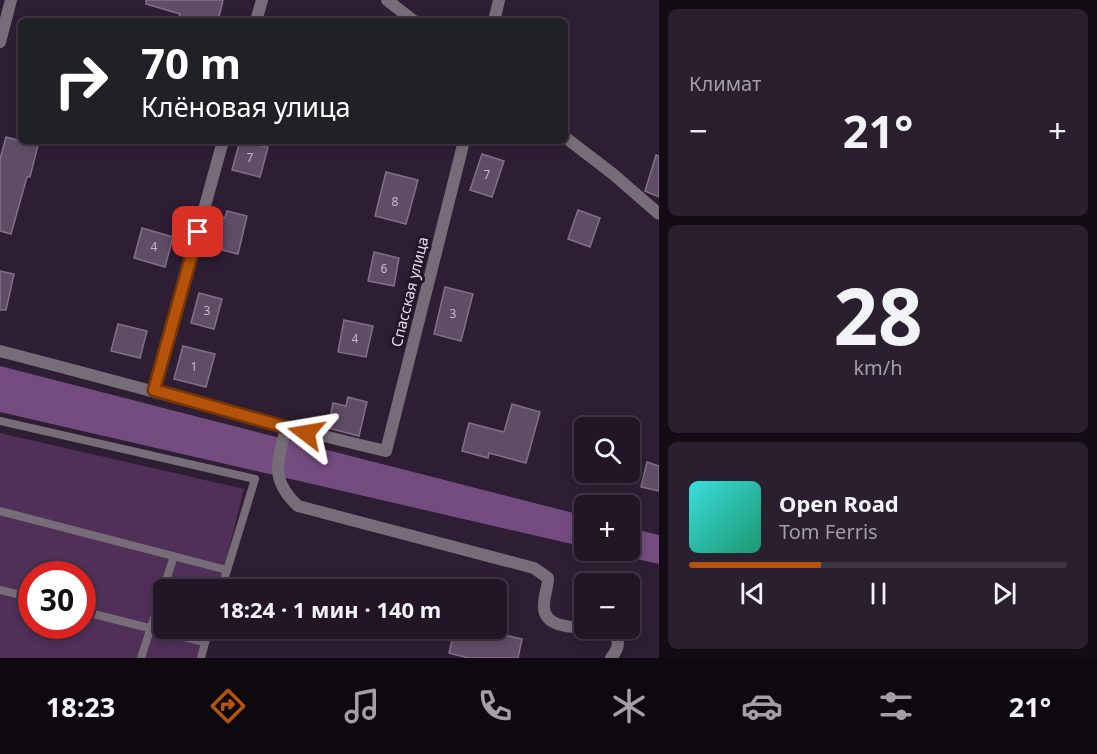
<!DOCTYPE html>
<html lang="ru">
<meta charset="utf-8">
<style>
body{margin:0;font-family:"Noto Sans",sans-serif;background:#2a1f2e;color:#f1f3f6;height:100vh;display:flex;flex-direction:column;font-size:22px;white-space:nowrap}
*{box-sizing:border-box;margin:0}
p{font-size:20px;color:#a29fa7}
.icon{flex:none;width:33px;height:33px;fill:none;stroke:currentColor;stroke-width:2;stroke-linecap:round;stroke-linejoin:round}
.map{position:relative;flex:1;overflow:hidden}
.details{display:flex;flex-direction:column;gap:9px;padding:9px;background:#130c15;width:438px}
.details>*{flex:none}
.top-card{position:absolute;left:18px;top:18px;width:550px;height:126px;border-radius:9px;box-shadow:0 3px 9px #0003,0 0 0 2px #3f3543;background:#202124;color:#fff;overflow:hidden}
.fabs{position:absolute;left:574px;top:417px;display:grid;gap:12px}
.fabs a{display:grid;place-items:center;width:66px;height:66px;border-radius:9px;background:#221626;box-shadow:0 3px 9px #0003,0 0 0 2px #3f3543;font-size:30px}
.speed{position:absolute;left:18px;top:561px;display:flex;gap:12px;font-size:30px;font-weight:700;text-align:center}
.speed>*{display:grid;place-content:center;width:78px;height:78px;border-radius:50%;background:#221626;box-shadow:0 3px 9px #0003,0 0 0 2px #3f3543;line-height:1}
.speed .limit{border:9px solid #d22;background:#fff;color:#111}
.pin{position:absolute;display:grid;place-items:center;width:51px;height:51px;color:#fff;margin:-26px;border-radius:12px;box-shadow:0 3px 9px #0006}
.me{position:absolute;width:66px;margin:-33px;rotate:284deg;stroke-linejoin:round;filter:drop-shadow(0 0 4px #0008)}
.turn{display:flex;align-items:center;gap:21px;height:126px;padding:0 24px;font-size:27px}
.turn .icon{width:78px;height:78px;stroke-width:2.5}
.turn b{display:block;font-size:42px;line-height:51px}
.big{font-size:45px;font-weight:700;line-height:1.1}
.details .tile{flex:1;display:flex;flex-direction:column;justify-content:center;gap:9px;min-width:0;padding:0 21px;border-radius:9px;background:#2a1f2e}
.details .dial{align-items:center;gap:0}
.dial b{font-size:78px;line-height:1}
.song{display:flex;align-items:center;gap:18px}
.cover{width:72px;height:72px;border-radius:9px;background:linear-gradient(135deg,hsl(180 70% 55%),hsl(160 70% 35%))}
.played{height:6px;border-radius:3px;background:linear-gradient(90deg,#b45309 35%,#3f3543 35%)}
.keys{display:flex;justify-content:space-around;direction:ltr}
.heat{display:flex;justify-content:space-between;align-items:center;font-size:33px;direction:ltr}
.trip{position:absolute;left:153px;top:579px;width:354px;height:60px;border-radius:9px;background:#221626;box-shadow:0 3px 9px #0003,0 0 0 2px #3f3543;font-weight:700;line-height:60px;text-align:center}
.dock{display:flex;height:96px;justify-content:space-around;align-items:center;background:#0e090f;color:#a29fa7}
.dock .icon{width:42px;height:42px}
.dock .selected{color:#b45309}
.dock b{font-size:27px;color:#f1f3f6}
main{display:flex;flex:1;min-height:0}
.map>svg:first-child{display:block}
</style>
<main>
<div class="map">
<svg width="659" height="658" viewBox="0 0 659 658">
<rect width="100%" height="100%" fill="#2e1e33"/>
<path fill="#502f59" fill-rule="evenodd" d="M0,433L244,489L219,589L164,590V628L208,629L199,658H0ZM32,574H82V626H32Z"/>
<g fill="#744c80">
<polygon points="0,366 585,516 585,547 0,412"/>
<polygon points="630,528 659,535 659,564 601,551 630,550"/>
</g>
<g fill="#5f4d65" stroke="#826f88" stroke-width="1.5">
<polygon points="146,0 223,0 218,21 178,21 180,14 146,4"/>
<polygon points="6,137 38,145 30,177 27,177 11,234 0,231 0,159"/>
<polygon points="240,141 268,147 260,177 232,170"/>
<polygon points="482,154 504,161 492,197 470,190"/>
<polygon points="656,155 659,156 659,197 645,191"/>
<polygon points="386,172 418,180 406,224 375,216"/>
<polygon points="578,210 600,218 590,247 568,239"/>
<polygon points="227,211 247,216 238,254 210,247 218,216 225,218"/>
<polygon points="142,228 173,237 165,267 134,258"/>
<polygon points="374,252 399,258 394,286 368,281"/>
<polygon points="0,271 14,274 6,310 0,310"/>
<polygon points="445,287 473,294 461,341 434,334"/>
<polygon points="199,293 222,299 214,329 191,323"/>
<polygon points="344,320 373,326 366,357 338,352"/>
<polygon points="118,324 147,331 140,358 111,351"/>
<polygon points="183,346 215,354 206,387 174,379"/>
<polygon points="348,397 367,402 359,436 328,428 333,403 346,406"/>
<polygon points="512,404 540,412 526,463 489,453 488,458 462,451 469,423 504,432"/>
<polygon points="647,462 659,466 659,491 641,487"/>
<polygon points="455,628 475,628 522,639 518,658 468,658 449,653"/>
</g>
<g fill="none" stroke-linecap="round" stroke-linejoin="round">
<g stroke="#766d78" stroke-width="8">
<polyline points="0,421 255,479 221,590"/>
<polyline points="0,511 227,570"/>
<polyline points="0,590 32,598"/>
<polyline points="82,611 204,642"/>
<polyline points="141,658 174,556"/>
<polyline points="201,658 209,628"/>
</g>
<g stroke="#766d78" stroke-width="12">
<polyline points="387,0 414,21"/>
<polyline points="256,21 262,0"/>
<polyline points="494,21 499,0"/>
<polyline points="0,42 11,0"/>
<polyline points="566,138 613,174 659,214"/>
<path d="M0,351C129,384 257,421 386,451L464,141"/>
<polyline points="154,390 223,141"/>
<path d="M286,428C278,462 269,479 298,506L534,568L548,578C548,588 543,598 544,608C545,627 572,627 585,628"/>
<path d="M592,628C610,630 628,637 611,658"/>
</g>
</g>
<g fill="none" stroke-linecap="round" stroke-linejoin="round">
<defs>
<polyline id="route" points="198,232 154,390 306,433"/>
</defs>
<use href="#route" stroke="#753606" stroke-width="15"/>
<use href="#route" stroke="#b45309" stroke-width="10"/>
</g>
<g text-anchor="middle" stroke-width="6" stroke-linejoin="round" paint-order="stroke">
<g font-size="12" fill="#c6b9ca">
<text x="250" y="162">7</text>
<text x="487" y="179">7</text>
<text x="395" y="206">8</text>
<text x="154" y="251">4</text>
<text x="384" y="273">6</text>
<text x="207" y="315">3</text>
<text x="453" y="318">3</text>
<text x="355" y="343">4</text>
<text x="194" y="371">1</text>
</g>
<g font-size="15" fill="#e8ddeb" stroke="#241529">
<text transform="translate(410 292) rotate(-76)" y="5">Спасская улица</text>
</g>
</g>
</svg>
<div class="fabs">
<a><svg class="icon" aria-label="search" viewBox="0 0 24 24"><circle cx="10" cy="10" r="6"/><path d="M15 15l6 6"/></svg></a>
<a>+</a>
<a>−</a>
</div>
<div class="speed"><div class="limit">30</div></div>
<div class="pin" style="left:198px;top:232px;background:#d93025"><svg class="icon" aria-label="arrive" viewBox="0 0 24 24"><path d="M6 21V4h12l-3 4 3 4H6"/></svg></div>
<svg class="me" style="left:306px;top:433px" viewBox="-20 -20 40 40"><path d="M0-17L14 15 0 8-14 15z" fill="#b45309" stroke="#fff" stroke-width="4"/></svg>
<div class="trip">18:24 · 1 мин · 140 m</div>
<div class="top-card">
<div class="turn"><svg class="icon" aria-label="right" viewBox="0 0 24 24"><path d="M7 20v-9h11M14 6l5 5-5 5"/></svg><div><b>70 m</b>Клёновая улица</div></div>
</div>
</div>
<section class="details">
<div class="tile"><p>Климат</p>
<div class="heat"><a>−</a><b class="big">21°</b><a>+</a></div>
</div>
<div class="tile dial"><b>28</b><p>km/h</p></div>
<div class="tile">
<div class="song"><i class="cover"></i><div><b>Open Road</b><p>Tom Ferris</p></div></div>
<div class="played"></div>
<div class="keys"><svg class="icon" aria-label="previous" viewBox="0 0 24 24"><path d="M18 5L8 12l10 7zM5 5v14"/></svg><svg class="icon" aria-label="pause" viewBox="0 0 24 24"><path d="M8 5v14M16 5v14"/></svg><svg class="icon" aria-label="next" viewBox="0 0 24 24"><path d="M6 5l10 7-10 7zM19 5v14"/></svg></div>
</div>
</section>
</main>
<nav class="dock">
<b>18:23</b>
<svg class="icon selected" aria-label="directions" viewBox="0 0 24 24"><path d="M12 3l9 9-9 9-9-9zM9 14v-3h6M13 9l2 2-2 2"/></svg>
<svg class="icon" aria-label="music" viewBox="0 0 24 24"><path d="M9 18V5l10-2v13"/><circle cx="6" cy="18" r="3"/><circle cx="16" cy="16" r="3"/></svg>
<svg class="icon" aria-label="phone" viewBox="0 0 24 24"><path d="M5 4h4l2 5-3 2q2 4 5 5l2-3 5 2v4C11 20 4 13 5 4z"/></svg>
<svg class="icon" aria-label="climate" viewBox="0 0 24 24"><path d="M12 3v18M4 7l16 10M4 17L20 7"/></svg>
<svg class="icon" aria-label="car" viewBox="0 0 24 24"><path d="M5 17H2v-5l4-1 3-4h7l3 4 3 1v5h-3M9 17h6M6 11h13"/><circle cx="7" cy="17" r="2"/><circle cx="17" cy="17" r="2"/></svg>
<svg class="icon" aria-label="filters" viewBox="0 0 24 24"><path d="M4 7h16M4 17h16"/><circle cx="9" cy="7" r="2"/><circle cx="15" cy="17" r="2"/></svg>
<b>21°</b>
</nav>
